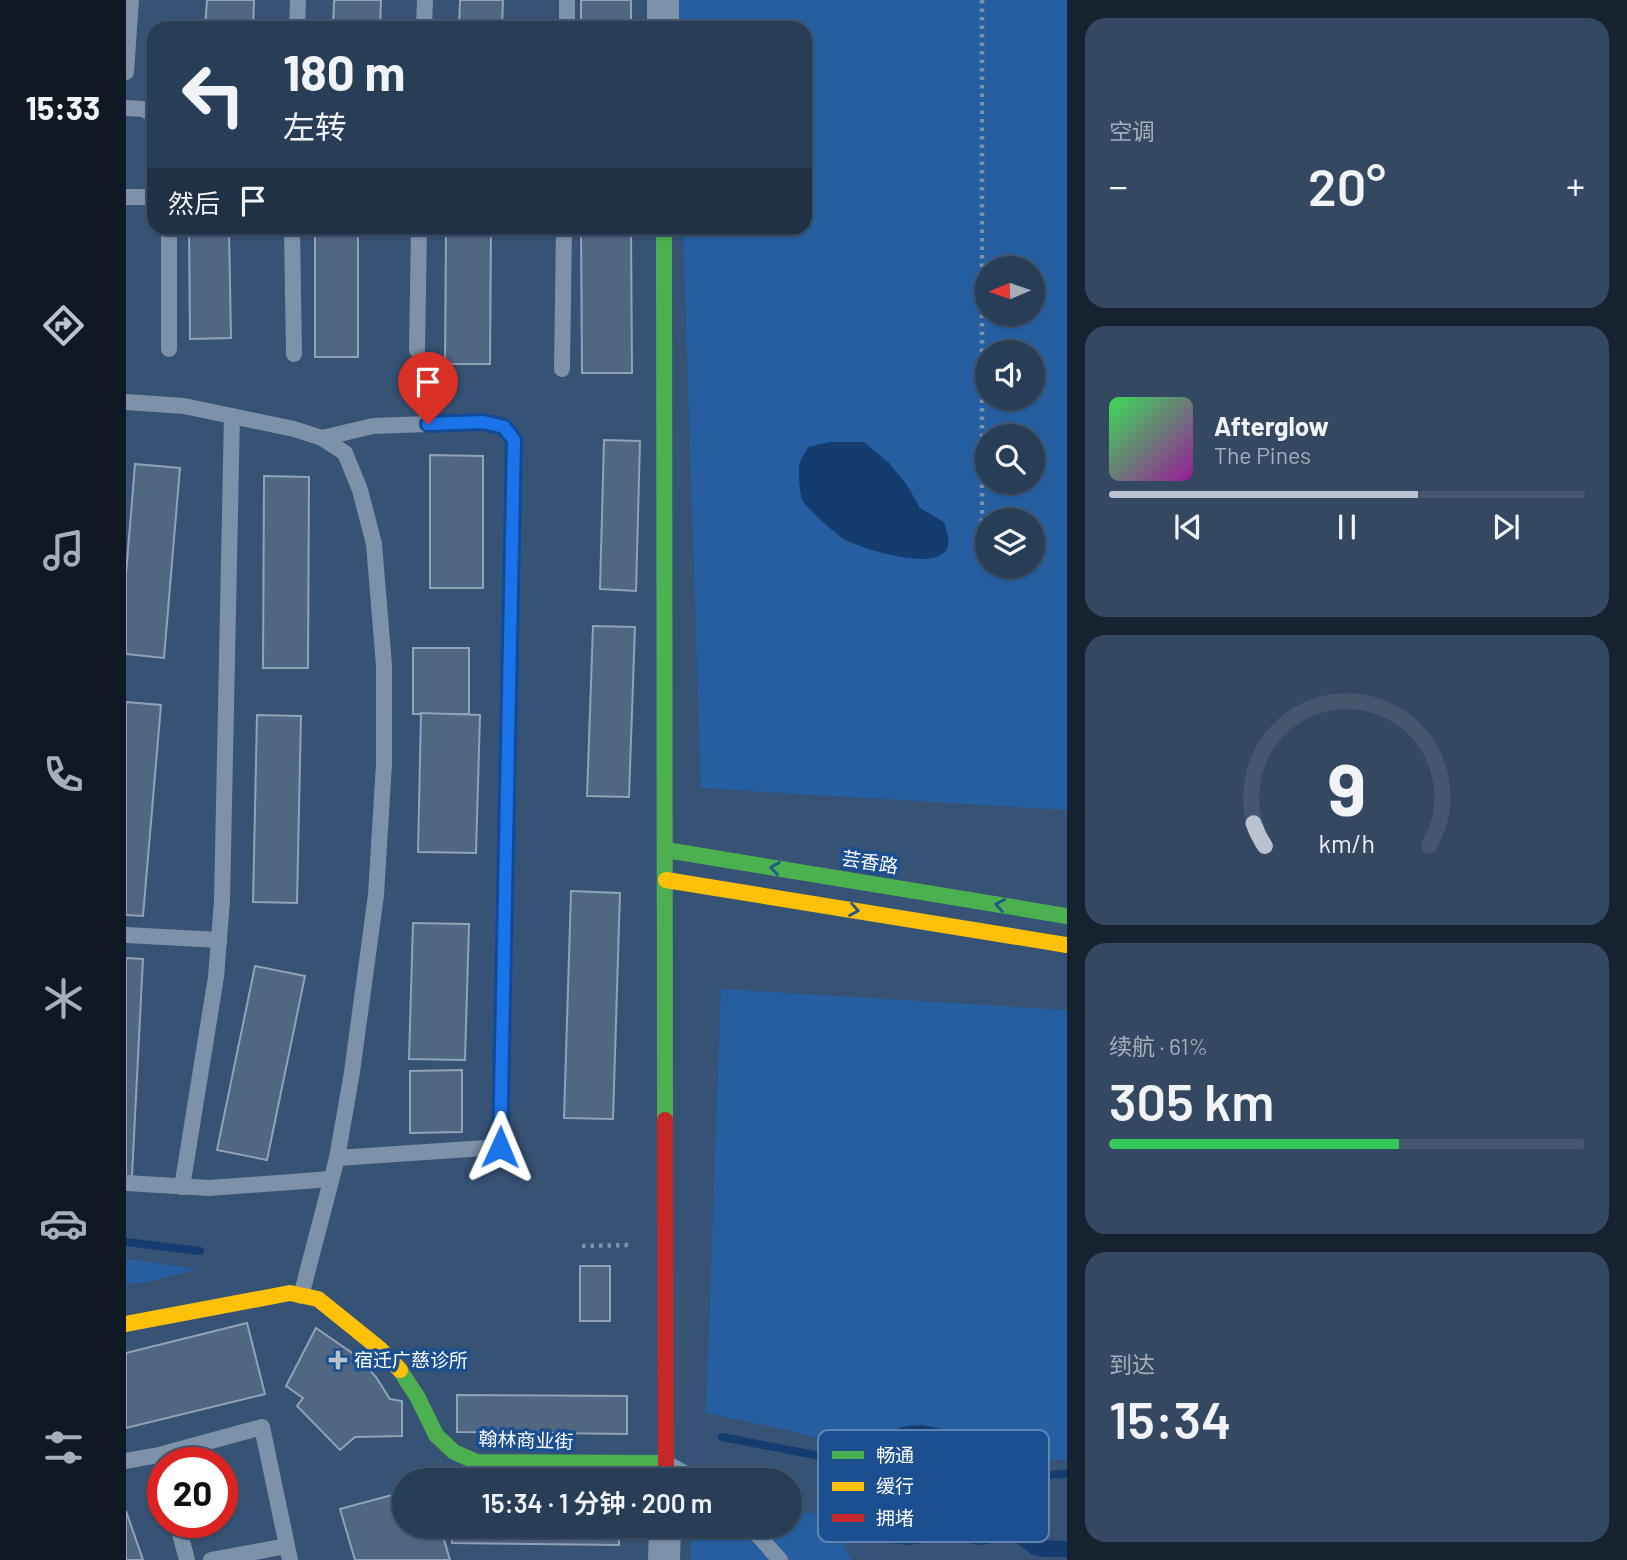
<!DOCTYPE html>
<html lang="zh">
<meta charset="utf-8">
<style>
body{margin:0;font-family:Barlow,"Noto Sans SC",sans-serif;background:#344961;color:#f1f3f6;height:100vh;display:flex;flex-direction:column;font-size:26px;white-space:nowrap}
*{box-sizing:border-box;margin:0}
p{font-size:23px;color:#a5aeba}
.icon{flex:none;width:38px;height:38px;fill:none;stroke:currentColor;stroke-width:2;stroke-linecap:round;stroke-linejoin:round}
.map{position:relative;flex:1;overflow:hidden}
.drawer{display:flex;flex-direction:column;gap:18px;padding:18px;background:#162230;width:560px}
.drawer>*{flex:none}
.guide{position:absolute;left:21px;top:21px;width:665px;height:214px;border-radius:21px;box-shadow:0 2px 5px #0004,0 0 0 2px #44576d;background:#283e57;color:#f1f3f6;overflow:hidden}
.needle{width:46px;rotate:268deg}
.fabs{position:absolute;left:849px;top:256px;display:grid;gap:14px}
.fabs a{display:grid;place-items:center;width:70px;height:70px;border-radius:50%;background:#283e57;box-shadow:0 2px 5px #0004,0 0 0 2px #44576d;font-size:35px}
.speed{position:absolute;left:21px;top:1447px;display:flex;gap:14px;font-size:35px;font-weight:700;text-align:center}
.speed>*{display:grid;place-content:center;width:91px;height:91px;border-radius:50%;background:#283e57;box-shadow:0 2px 5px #0004,0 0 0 2px #44576d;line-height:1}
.speed .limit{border:10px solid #d22;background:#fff;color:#111}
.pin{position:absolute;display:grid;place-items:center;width:60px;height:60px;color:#fff;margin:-72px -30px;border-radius:50% 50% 50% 0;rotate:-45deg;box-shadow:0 0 7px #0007}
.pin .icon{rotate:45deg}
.me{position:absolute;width:77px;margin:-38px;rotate:1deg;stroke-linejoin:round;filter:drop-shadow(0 0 5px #0008)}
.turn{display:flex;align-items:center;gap:24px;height:147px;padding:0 21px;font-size:32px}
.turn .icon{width:91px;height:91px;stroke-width:2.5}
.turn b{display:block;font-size:49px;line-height:60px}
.then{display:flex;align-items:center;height:66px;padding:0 21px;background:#0003;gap:14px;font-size:26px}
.big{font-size:52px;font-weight:600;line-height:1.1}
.drawer .card{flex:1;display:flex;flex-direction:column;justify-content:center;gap:10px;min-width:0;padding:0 24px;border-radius:21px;background:#344961}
.drawer .dial{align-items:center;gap:0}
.dial svg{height:182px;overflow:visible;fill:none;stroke:#44576d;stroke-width:7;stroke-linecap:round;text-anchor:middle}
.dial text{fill:#f1f3f6;stroke:none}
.song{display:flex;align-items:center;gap:21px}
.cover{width:84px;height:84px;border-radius:10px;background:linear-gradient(135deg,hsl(130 70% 55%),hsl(300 70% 35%))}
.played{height:7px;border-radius:4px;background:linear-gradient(90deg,#b9c2ce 65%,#44576d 65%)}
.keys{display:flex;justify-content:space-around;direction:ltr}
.heat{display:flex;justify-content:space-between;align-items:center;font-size:38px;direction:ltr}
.charge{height:10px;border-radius:5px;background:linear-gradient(90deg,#34c759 61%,#44576d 0)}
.trip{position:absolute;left:266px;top:1468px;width:410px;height:70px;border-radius:35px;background:#283e57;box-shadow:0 2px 5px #0004,0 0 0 2px #44576d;font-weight:600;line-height:70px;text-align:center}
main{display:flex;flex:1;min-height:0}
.menu{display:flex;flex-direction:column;width:126px;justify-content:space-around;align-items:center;background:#101923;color:#a5aeba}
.menu .icon{width:49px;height:49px}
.menu .active{color:#b9c2ce}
.menu b{font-size:32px;color:#f1f3f6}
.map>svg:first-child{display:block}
</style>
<main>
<nav class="menu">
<b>15:33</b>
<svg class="icon active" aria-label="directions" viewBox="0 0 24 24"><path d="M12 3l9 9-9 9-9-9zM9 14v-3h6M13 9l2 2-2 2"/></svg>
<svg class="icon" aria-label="music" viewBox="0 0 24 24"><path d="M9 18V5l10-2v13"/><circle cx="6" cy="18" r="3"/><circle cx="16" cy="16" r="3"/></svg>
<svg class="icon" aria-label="phone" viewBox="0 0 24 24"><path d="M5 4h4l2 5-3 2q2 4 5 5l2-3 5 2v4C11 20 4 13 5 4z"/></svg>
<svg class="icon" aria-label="climate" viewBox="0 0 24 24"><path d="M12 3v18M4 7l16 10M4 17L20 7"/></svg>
<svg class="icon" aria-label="car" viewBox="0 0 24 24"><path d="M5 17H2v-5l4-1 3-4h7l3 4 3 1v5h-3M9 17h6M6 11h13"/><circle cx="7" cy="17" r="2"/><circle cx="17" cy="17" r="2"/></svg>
<svg class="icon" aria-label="filters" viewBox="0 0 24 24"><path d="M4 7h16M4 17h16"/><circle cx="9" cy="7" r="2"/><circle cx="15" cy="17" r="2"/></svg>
</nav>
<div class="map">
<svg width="941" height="1560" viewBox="0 0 941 1560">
<rect width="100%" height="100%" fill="#365274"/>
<g fill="#265fa1" fill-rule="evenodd">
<path d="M551,0H941V810L575,788L557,228H679V28H552ZM861,268H906V313H861ZM861,352H906V397H861ZM861,436H906V481H861ZM861,520H906V565H861Z"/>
<polygon points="595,989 941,1010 941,1459 931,1460 727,1447 657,1429 580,1413"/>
<polygon points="0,1259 73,1269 21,1282 0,1284"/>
<polygon points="663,1513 700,1513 726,1560 565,1560 565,1526 663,1526"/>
</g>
<g fill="#153c6e">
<path d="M704,442H738L763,463L781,485L794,508L818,522C820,530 825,541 821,549C809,572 737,549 719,540C712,536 678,506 676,499C674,495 672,471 673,466C674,460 679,453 682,447Z"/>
<path d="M797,1425L893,1445L905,1457L908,1485L904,1499L887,1508L894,1530L904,1540L941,1541V1557H917L905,1554L891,1543L878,1538L862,1544L852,1545L816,1537L803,1542L784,1545L761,1543L747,1534L744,1513L751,1505H760L766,1502L764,1494L756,1478L751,1450C767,1428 770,1426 797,1425Z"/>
</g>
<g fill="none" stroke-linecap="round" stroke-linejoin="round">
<g stroke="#153c6e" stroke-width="8">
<polyline points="0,1242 74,1251"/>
<polyline points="596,1437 735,1464 761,1467"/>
<polyline points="900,1476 941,1474"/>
</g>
</g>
<g fill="#506783" stroke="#92a2b6" stroke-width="2">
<polygon points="81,0 128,0 127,28 79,28"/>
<polygon points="208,0 255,0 254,28 207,28"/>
<polygon points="334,0 377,0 376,28 333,28"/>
<rect x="455" y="0" width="50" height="28"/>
<polygon points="63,228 103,228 105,338 64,339"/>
<rect x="189" y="228" width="43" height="129"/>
<polygon points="320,228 365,228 364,364 319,364"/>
<polygon points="455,228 505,228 506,373 456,373"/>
<polygon points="478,440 514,441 510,591 474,589"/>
<polygon points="304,455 357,456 357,588 304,588"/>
<polygon points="9,464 54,468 38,658 0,654 0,574"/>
<polygon points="138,476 183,477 182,668 137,668"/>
<polygon points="467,626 509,627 503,797 461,796"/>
<rect x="287" y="648" width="56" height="66"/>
<polygon points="0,702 35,705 17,916 0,915"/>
<polygon points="295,713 354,715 350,853 292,852"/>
<polygon points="131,715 175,716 171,903 127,902"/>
<polygon points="445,891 494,893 487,1119 438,1118"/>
<polygon points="287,923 343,924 339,1060 283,1059"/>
<polygon points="0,958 17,959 6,1176 0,1176"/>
<polygon points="129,966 179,976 141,1160 91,1150"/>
<polygon points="336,1070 336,1132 284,1133 284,1071"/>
<rect x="454" y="1266" width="30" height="55"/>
<polygon points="121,1323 139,1394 0,1428 0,1353"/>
<polygon points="190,1328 232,1357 250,1377 264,1399 276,1401 276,1436 229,1437 214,1450 171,1406 177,1398 160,1386"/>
<polygon points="331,1395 501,1396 501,1434 331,1432"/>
<polygon points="266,1495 270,1509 278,1506 278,1526 314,1526 324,1560 229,1560 214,1509"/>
<polygon points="0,1511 17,1560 0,1560"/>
<polygon points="326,1526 493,1526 493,1545 326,1543"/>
</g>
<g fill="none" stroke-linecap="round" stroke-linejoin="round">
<g stroke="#7d92a8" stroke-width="4.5" stroke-dasharray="3.5 5" stroke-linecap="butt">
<polyline points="856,0 856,555"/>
<polyline points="456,1246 507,1245"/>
</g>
<g stroke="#7d92a8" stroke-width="16">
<polyline points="171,28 172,0"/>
<polyline points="298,28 299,0"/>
<polyline points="441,28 441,0"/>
<polyline points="0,72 5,0"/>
<polyline points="0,108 17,109 28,115"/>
<polyline points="0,197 28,197"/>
<polyline points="166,228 168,354"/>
<polyline points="43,349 43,228"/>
<polyline points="291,350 293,228"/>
<polyline points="436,369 438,228"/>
<polyline points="0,402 58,406 168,429 196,438 219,453 234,490 248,544 258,665 258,764 250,895 226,1072 211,1158 175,1296"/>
<polyline points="196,438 247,426 357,422 378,427 388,440 374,1147 211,1158"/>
<polyline points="0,935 93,940"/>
<polyline points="0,1183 83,1188 205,1179"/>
<polyline points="56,1187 90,977 96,901 106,416"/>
<polyline points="0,1461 33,1455 136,1427 164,1560"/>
<polyline points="542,1464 571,1480"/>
<polyline points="51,1522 61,1560"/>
<polyline points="624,1526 654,1560"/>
<polyline points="85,1560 161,1546"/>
</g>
<g stroke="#7d92a8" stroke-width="32">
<polyline points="537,0 537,28"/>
<polyline points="538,1560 539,1526"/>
</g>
<g stroke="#4caf50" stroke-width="16">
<polyline points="538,228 539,1120"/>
<polyline points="540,850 941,916"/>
<polyline points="274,1370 292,1398 310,1435 328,1452 351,1462 540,1463"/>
</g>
<g stroke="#ffc107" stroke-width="16">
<polyline points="540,880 941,945"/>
<polyline points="0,1324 164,1293 192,1299 254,1349 274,1370"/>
</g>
<polyline stroke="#c62828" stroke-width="16" points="539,1120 540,1480"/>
</g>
<defs><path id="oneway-chevron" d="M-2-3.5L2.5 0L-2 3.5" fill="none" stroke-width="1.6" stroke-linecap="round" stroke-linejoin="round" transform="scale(1.75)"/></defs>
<g stroke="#205989">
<use href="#oneway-chevron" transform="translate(649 868) rotate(-171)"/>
<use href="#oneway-chevron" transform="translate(874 905) rotate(-171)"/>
<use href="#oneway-chevron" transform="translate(728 910) rotate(9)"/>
</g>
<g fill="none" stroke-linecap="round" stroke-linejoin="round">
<defs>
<polyline id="route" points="302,424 357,422 378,427 388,440 374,1147"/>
</defs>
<use href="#route" stroke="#114b97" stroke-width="18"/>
<use href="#route" stroke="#1a73e8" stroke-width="12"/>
</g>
<path fill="#b9c2ce" stroke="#1b4f8f" stroke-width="2.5" d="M208.5 1349.5h7v7h7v7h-7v7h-7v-7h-7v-7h7z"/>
<g text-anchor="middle" stroke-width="7" stroke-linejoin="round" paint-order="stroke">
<g font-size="19" fill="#fff" stroke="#1b4f8f">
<text transform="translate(744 862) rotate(9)" y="7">芸香路</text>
<text transform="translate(400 1440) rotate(2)" y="7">翰林商业街</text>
</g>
<g font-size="19" fill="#fff" stroke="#1b4f8f" text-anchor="start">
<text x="228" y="1367">宿迁广慈诊所</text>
</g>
</g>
<rect x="692" y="1430" width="231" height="112" rx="10" fill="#1b4f8f" stroke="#5f84b1" stroke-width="2"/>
<rect x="706" y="1451" width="32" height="8" fill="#4caf50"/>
<rect x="706" y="1482" width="32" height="9" fill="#ffc107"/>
<rect x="706" y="1514" width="32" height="8" fill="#c62828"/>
<g font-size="19" fill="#fff">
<text x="750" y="1462">畅通</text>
<text x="750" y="1493">缓行</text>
<text x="750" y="1525">拥堵</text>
</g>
</svg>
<div class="fabs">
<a><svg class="needle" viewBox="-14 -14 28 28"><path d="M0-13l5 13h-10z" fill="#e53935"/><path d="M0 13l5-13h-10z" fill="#a5aeba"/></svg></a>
<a><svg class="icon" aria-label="sound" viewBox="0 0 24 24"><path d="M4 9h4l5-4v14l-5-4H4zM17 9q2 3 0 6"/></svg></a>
<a><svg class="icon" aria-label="search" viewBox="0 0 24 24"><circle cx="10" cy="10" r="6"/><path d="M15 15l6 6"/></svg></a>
<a><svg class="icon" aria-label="layers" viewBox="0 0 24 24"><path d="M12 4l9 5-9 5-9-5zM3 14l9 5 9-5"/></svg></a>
</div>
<div class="speed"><div class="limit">20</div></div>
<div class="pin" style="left:302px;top:424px;background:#d93025"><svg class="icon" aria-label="arrive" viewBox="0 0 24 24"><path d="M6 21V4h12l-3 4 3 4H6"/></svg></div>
<svg class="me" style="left:374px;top:1147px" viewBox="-20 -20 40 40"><path d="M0-17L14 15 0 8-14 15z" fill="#1a73e8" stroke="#fff" stroke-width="4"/></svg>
<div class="trip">15:34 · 1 分钟 · 200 m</div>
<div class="guide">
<div class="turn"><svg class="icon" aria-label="left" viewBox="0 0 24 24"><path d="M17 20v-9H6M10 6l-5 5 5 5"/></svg><div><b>180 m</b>左转</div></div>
<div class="then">然后<svg class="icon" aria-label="arrive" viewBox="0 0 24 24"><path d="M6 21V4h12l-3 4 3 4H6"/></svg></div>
</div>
</div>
<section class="drawer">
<div class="card"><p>空调</p>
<div class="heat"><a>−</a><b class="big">20°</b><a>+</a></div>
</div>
<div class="card">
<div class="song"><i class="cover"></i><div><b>Afterglow</b><p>The Pines</p></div></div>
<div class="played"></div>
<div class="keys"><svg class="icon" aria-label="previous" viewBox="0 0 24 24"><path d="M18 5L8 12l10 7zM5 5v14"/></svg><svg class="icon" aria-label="pause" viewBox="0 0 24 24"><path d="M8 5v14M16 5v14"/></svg><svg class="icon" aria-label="next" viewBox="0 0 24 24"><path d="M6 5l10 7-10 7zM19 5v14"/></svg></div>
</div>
<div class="card dial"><svg viewBox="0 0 100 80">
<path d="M14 69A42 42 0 1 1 86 69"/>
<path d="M14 69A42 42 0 0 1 9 59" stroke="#b9c2ce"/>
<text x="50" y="56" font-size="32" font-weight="700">9</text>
<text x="50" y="72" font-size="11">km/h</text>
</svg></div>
<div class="card"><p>续航 · 61%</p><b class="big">305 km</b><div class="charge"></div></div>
<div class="card"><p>到达</p><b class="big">15:34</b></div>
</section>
</main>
